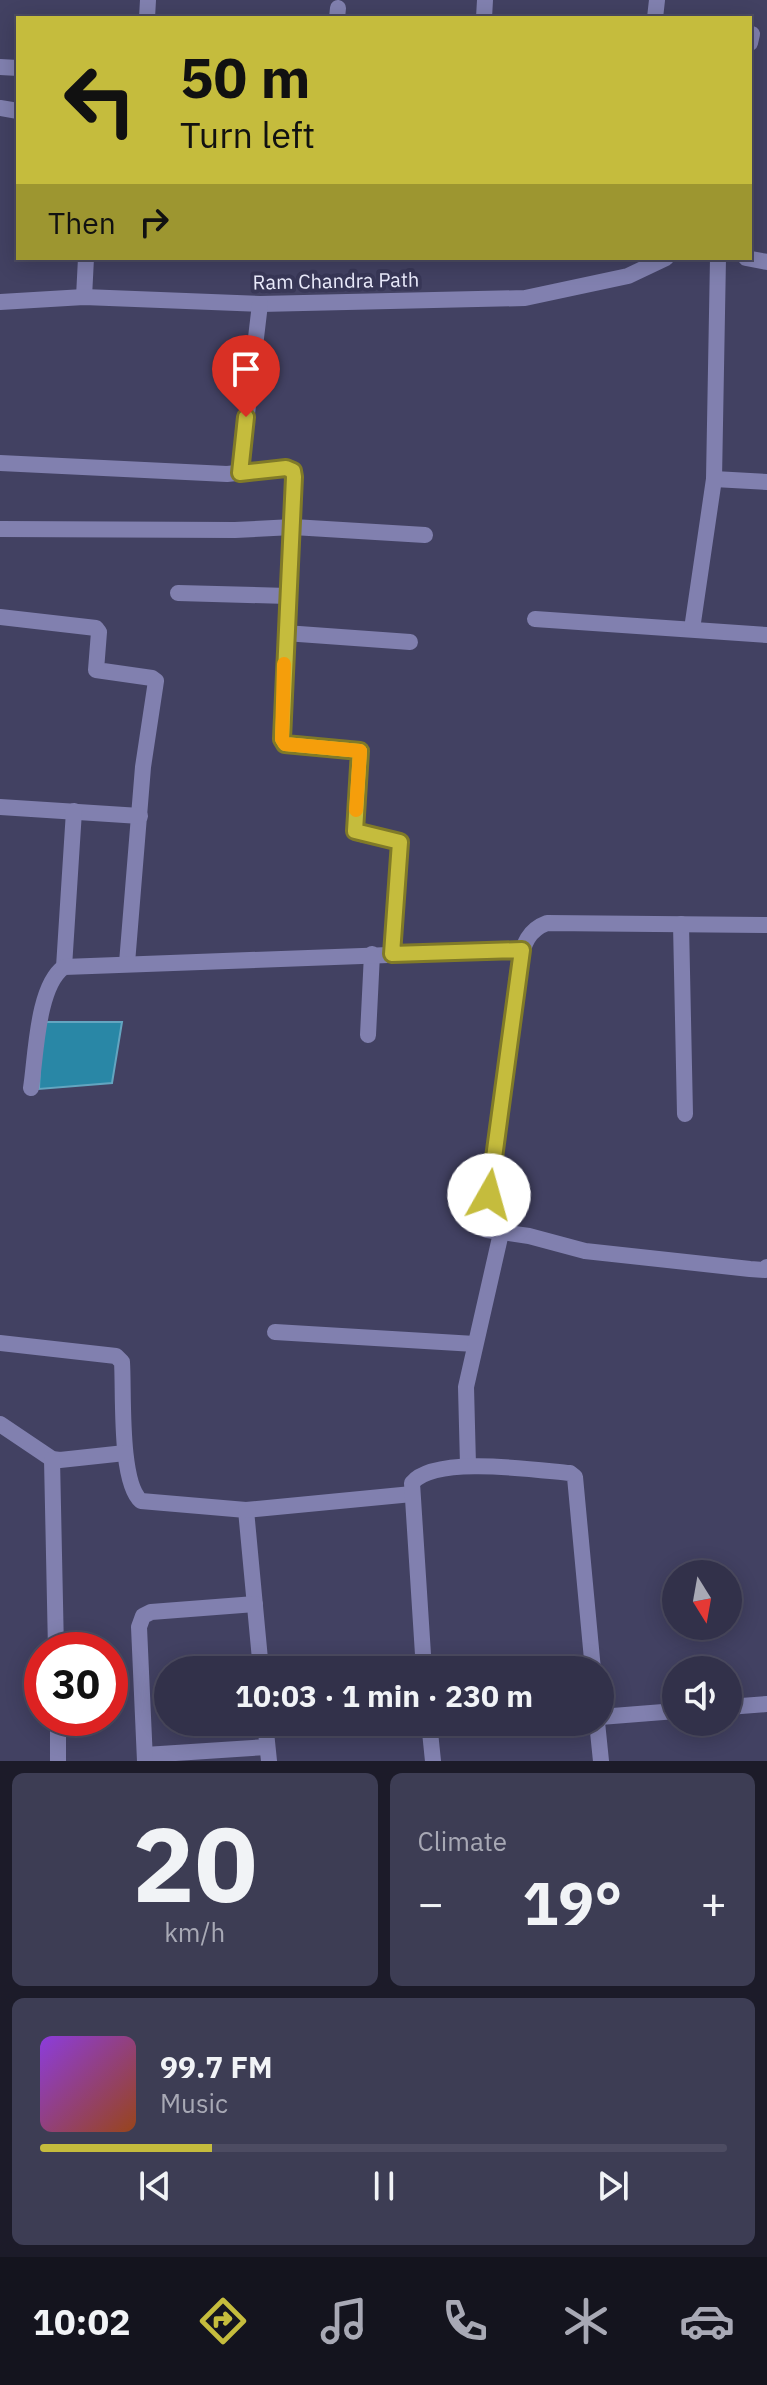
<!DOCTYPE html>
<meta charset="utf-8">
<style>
body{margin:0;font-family:"IBM Plex Sans",sans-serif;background:#3d3d54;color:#f1f3f6;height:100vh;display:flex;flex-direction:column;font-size:30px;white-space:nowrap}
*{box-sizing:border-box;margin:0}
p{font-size:26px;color:#a8a9b5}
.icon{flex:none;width:44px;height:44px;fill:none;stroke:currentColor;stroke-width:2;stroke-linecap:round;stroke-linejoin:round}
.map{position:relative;height:1761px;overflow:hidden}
.details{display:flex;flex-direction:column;gap:12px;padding:12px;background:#1c1b29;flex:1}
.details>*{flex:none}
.banner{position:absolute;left:16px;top:16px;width:736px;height:244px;border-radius:0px;box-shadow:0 4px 20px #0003,0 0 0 2px #4d4c62;background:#c5bc3d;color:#111;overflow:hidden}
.needle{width:52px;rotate:169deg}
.buttons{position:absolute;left:662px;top:1560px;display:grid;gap:16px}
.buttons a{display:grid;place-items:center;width:80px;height:80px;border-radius:50%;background:#32314a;box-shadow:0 4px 20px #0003,0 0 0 2px #4d4c62;font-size:40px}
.speed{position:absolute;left:24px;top:1632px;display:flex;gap:16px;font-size:40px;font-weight:700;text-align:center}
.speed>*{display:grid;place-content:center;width:104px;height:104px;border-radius:50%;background:#32314a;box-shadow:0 4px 20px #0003,0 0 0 2px #4d4c62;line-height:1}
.speed .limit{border:12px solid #d22;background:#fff;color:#111}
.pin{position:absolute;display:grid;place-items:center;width:68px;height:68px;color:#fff;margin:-82px -34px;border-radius:50% 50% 50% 0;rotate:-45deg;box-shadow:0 0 8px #0007}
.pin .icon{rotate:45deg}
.me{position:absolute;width:88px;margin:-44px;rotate:7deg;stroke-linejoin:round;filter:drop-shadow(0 0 6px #0008)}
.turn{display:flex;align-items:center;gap:28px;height:168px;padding:0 32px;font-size:36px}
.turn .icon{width:104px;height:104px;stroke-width:2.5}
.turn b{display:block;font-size:56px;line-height:68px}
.then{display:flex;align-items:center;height:76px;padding:0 32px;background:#0003;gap:16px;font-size:30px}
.big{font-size:60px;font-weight:800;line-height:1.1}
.details .tile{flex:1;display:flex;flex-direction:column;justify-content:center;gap:12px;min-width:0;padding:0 28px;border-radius:12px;background:#3d3d54}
.details .dial{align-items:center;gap:0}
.dial b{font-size:104px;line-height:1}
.song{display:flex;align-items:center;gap:24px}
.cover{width:96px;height:96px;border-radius:12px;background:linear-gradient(135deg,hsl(270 70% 55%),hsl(20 70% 35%))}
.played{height:8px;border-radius:4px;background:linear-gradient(90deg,#c5bc3d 25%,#4d4c62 25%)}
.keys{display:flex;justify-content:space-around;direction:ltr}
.heat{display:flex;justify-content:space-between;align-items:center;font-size:44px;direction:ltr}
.details .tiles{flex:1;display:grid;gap:12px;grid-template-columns:1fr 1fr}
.tile:last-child{grid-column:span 2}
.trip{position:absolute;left:154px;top:1656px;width:460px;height:80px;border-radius:40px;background:#32314a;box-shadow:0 4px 20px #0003,0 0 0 2px #4d4c62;font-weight:800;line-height:80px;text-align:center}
.menu{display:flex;height:128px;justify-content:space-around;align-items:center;background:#14141e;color:#a8a9b5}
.menu .icon{width:56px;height:56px}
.menu .on{color:#c5bc3d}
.menu b{font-size:36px;color:#f1f3f6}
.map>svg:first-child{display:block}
</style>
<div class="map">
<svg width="767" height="1761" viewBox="0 0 767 1761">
<rect width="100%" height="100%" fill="#424162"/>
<polygon fill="#2987a6" stroke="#63a5c0" stroke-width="2" points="42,1022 122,1022 112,1083 39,1089"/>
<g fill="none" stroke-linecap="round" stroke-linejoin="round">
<g stroke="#8180af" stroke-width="16">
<polyline points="147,18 148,0"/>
<polyline points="337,18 338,8"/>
<polyline points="484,18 485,0"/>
<polyline points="655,18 657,0"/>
<polyline points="750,43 752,34"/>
<polyline points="0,67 18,68"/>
<polyline points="0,108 18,111"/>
<polyline points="746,258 767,262"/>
<polyline points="84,297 86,258"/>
<polyline points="0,302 84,297 260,304 525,298 628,276 666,258"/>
<polyline points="0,463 227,474 286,468 293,471 293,527 282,739 285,744 360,751 355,831 360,834 400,842 392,954"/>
<polyline points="240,473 260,304"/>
<polyline points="714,479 767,482"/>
<polyline points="0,529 235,530 293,527 425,535"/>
<polyline points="178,593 288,596"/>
<polyline points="0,617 96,628 99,632 96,670 152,678 156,681 143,767 127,963"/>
<polyline points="535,619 767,635"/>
<polyline points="692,629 714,479 718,258"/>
<polyline points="285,633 410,642"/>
<polyline points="0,807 140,816"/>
<polyline points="681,924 685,1114"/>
<path d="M767,925L547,923C528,930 524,944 519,962L485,1224L487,1230L529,1236L585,1251L750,1269L765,1270L767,1267"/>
<polyline points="64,967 74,811"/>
<polyline points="368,1035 372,954"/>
<path d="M31,1088C36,1056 37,986 64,967L522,950"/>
<polyline points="275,1332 475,1344"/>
<path d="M0,1343L116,1356L122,1362C124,1392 119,1482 141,1501L246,1510L261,1670"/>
<polyline points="0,1424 52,1459 60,1460 125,1453"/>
<polyline points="52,1459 56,1650"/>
<polyline points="468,1465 466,1387 501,1233"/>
<polyline points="246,1510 412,1494"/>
<path d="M424,1670L412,1483C435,1455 535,1470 570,1473L575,1477L593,1670"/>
<polyline points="728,1707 767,1704"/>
<polyline points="600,1717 676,1711"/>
<polyline points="58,1718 58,1761"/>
<polyline points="265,1722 269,1761"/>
<polyline points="429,1722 433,1761"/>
<polyline points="597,1722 601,1761"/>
<polyline points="145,1755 267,1747"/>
<polyline points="145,1761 139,1627 143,1616 151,1612 255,1604"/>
</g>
</g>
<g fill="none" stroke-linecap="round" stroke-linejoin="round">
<defs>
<polyline id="route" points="246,417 240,473 286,468 293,471 294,477 282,739 285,744 360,751 355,831 400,842 392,954 522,950 489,1195"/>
</defs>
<use href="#route" stroke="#807a28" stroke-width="20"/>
<use href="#route" stroke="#c5bc3d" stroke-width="14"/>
<polyline stroke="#f59e0b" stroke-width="14" points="284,664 282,739 285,744 360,751 356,810"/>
</g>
<g text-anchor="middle" stroke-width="8" stroke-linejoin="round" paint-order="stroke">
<g font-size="20" fill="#ebecfc" stroke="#383757">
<text transform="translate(336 281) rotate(-1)" y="7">Ram Chandra Path</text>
</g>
</g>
</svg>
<div class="buttons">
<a><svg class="needle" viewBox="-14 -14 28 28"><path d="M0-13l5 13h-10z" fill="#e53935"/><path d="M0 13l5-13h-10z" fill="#a8a9b5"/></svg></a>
<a><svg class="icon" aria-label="sound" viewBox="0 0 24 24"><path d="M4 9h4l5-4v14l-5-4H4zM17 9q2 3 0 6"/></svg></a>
</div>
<div class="speed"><div class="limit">30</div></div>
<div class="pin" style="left:246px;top:417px;background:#d93025"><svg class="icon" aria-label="arrive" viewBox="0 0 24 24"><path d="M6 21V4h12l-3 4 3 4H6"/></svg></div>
<svg class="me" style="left:489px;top:1195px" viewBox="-20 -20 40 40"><circle r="19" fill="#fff"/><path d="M0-13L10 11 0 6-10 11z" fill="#c5bc3d"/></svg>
<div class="trip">10:03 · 1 min · 230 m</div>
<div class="banner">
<div class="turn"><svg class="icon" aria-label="left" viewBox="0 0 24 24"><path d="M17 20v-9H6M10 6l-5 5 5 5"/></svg><div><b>50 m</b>Turn left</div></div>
<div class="then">Then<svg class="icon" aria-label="right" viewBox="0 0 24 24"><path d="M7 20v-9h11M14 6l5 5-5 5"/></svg></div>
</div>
</div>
<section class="details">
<div class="tiles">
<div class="tile dial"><b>20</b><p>km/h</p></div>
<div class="tile"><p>Climate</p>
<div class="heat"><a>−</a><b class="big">19°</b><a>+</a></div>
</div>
<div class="tile">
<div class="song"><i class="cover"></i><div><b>99.7 FM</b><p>Music</p></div></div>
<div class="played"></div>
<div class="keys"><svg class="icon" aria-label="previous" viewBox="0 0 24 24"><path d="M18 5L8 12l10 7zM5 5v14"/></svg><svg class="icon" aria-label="pause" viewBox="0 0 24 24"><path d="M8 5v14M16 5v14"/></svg><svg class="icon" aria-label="next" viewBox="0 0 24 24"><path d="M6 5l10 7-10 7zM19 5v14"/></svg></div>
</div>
</div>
</section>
<nav class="menu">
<b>10:02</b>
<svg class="icon on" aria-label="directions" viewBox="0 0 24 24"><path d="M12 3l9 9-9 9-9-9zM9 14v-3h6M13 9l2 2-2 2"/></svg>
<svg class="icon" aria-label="music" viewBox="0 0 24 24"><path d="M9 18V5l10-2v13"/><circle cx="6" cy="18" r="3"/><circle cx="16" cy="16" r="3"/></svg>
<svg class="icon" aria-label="phone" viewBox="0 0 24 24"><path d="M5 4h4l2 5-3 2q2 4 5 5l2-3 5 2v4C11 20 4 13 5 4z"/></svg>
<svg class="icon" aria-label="climate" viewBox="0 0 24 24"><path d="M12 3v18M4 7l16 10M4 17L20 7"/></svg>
<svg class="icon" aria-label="car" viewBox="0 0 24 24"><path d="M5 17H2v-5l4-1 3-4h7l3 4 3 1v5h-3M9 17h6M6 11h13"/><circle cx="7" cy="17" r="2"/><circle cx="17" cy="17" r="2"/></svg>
</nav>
